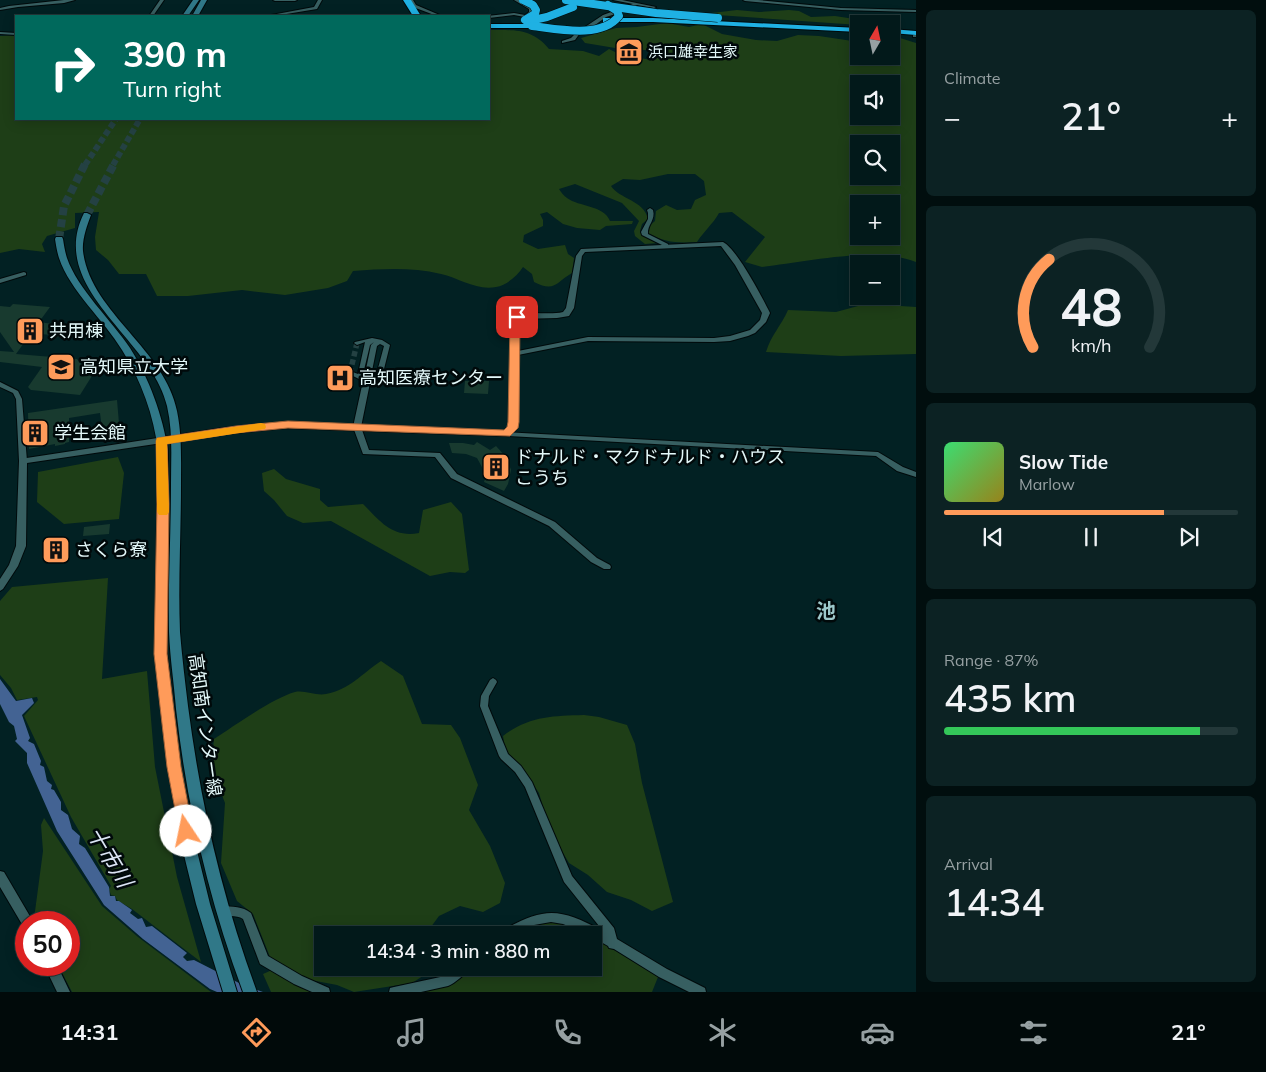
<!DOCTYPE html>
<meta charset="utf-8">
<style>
body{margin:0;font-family:Mulish,"Noto Sans JP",sans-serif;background:#0c2223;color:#f1f3f6;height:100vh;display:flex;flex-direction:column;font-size:19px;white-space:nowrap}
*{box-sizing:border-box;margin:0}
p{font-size:16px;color:#96a0a2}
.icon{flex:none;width:28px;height:28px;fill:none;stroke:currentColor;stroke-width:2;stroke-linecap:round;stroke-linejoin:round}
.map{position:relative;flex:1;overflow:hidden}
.sheet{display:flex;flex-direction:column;gap:10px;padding:10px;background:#010e0e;width:350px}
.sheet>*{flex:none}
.guide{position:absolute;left:15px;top:15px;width:475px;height:105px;border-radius:0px;box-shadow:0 2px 12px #0003,0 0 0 1px #233839;background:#00695c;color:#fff;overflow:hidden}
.needle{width:32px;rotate:9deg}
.buttons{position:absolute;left:850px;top:15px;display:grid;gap:10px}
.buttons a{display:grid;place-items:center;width:50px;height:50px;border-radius:0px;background:#02191a;box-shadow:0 2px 12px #0003,0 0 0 1px #233839;font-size:25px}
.speed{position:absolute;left:15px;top:911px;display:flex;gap:10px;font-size:25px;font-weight:700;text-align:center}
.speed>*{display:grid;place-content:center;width:65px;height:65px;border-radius:50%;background:#02191a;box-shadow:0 2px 12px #0003,0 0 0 1px #233839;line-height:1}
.speed .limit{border:8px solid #d22;background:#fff;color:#111}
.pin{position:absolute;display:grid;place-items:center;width:42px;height:42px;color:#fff;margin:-21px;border-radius:10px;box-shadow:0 2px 8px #0006}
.me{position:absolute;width:55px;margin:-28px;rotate:349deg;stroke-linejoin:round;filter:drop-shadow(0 0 4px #0008)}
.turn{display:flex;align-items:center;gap:18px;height:105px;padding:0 25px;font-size:22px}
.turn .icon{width:65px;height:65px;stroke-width:2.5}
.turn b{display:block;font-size:35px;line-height:42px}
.big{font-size:38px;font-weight:600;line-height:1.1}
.sheet .card{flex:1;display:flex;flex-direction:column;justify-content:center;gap:8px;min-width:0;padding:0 18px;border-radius:8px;background:#0c2223}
.sheet .dial{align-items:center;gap:0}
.dial svg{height:130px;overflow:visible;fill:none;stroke:#233839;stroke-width:7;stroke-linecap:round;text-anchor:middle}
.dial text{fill:#f1f3f6;stroke:none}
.song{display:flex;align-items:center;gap:15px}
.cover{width:60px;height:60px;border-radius:8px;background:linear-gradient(135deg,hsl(140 70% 55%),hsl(50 70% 35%))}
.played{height:5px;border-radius:2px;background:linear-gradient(90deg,#ff9b5a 75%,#233839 75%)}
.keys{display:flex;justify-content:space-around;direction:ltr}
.heat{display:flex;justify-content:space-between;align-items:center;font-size:28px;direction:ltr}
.charge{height:8px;border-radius:4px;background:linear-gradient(90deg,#34c759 87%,#233839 0)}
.trip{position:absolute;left:314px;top:926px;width:288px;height:50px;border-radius:0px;background:#02191a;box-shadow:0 2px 12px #0003,0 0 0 1px #233839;font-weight:600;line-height:50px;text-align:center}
.dock{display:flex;height:80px;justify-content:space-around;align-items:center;background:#010a0a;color:#96a0a2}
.dock .icon{width:35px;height:35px}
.dock .current{color:#ff9b5a}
.dock b{font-size:22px;color:#f1f3f6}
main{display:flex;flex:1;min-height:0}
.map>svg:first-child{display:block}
</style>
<main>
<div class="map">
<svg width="916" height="992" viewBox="0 0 916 992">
<rect width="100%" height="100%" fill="#022123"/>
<g fill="#1e3e17" fill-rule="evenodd">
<polygon points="737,10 759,12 789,10 799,11 811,17 835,16 874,22 859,25 703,14"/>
<path d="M667,23L689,27L702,24L722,34L756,40L777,41L798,35L819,36L859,42V56H891V39L900,38L916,43V262C875,246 805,262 762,267L745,262L765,237L732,212L719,213C713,224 704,231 697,242C678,243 665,243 648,233V227L655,221L656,211L666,205L677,210L691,209L695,200L706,195L704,181L695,174H668L640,180L623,179L611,186C619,199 644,200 648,219L642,224L640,231L642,235L657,243L645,244L635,236L634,231L639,221L622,203L575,184L559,189C561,192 564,196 567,198C579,207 604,205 610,221H633L632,224L606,226L600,230L577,228L563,224L547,212L540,214L543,220V226L524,235L523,242L538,249L565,245L568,254L574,258L572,273C556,282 555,293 534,282L532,274L523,267C517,276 507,285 496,287C477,291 459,278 441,274C411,267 383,269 353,271L347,281L328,288L285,295L242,290L188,296H157L146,274H119L108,260L96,250L95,237L99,212L75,213V228L47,236L42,244L45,252L19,249L0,253V36L16,35V119H489V30C513,30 532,28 549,49L583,51L599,56L609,49L619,54L651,60L659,55L660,51L615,48L585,43L581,38L616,28L637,27ZM859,84H891V116H859ZM859,144H891V176H859ZM859,204H891V236H859Z"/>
<path d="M885,305L916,307V354L841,356L766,352C771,335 781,326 788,310L836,312L858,306Z"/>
<polygon points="118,457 124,473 119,519 64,524 37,502 38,472"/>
<path d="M274,469L286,479L320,489V500L328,507L363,504C380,521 392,538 419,533L423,510L451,502L462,514L469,570L465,573L450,572L430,576L331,521L303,523L287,516L274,500L264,491L262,473Z"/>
<polygon points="108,578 102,679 147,671 155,767 177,877 201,962 132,909 117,900 115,896 111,895 109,889 111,886 71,817 24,716 38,700 37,697 17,700 11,688 0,675 0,601 12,587"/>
<path d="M381,661L403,676L422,724L451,725L460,738L478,785L469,810L490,846L505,883L500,903L483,912L460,906L439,916L425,935H322V968H425L426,974L412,983L354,992L337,985L300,978L270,957L253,914L237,901L221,863L225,803L211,767L214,739C234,726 273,698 295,692C305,690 316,696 326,694C351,689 361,674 381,661Z"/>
<path d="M584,715L599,717L627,725L635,744L642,783L673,902L652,911L631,900L607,892L588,875L569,863L550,831L539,793L528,777L506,754L503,736C529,716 552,716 584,715Z"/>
<polygon points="44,818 102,906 138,937 211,992 72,992 58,965 69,965 69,922 36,922 34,919 43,851 41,825"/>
<polygon points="546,921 562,922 589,935 513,935 536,924"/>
<polygon points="593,937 658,977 652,992 416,992 447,986 470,968 592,968"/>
<polygon points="272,970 299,987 312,992 271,992 263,974"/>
</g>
<polygon fill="#436393" points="0,679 16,701 32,698 34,703 22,715 30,738 28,741 34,744 41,761 40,765 44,767 47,781 52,785 51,789 54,790 61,802 61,810 68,815 72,829 80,836 79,844 85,848 109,887 110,896 115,896 116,901 119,901 132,910 130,913 138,919 142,918 146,927 152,926 187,953 183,957 187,961 194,960 241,984 263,992 217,992 210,989 143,939 104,905 57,831 27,763 27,753 15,741 17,739 14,726 9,722 0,704"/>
<g fill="#183a2f">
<polygon points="13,304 50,307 39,322 53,324 63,336 54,338 51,335 31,333 16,354 77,359 86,370 95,371 80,395 31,390 28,387 42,367 0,362 0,351 14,352 0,332 0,306 10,307"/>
<polygon points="465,381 489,381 488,394 464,393"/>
<polygon points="117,400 120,435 114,435 114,438 103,437 100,413 69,418 69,442 65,443 65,444 55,446 55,444 29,449 28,413"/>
<polygon points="477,442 490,450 496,446 507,458 511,470 508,484 504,491 484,482 488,469 483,469 477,458 466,454 452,453 449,443 463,443 474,445"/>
<polygon points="110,524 109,534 83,536 84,527"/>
<polygon points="70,544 69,554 42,557 44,547"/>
</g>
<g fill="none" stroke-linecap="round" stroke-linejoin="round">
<polyline stroke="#244143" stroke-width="5.5" stroke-dasharray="5.5 3" stroke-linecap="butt" points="350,373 357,343"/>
<g stroke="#244143" stroke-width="6" stroke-dasharray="6 3" stroke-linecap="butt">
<polyline points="85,165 116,119"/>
<polyline points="113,165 140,119"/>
</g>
<g stroke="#244143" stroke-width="8" stroke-dasharray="8 4" stroke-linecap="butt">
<polyline points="87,215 114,164"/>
<polyline points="59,239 64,206 85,164"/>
</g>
<defs>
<g id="minor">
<polygon points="64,0 75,0 64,3 18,7 0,10 0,8 9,6"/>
<polygon points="160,0 164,0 153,16 149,16"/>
<polygon points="273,0 297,0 295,1 275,1"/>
<polygon points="318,0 322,0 317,9 274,16 266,16 314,7"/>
<polygon points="409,0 413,0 416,5 442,16 437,16 413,7"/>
<polygon points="514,0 519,0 532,7 533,12 529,16 531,17 530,18 514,15 489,18 489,16 487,16 514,13 525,15 529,12 529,9"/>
<polygon points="613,0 622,0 656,7 654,8 637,5 628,10 606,17 591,28 582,31 582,29 603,15 633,4"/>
<polygon points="743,0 758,0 841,8 916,10 916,12 841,10 745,1"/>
<polygon points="570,31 580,33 575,40 562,43 562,41 571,38 575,34 570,33"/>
<polygon points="0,32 16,33 16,35 0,34"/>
<rect x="913" y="35" width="3" height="2"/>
<path d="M650,208L653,210C656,220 647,225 648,234L668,244V246H664L642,235L641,232L648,219V213L647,210Z"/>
<polygon points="24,272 26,273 26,275 0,283 0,279"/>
<path d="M372,338L382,340L390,345L383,373L370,383L361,427L369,450L440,453L457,474L555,522L597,558L610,565L611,567L610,569H604L591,562L549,526L451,478L435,457L363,454L353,427L363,381L347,373L350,371L358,374L365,342L357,345L354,343L355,342ZM374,342L371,345L365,374L364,370L370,345ZM380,344L384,346L377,372L371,376L377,346Z"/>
<polygon points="0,382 18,391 22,399 27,461 26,463 20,463 19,461 16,399 13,393 0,387"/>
<polygon points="504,432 878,452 903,467 916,472 916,477 897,471 876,456 506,436 502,434"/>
<path d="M493,678L496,680L497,682L489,696L488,706L508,754L521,766L532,782L572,876L614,928L617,939L667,969L705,988L706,992H689L659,977L614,949L609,948L608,946L592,937V935H590L563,924L551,922L534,925L515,935H500L501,931C545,907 558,907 603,931L564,882L525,787L515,772L501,759L499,756L480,706L481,696L490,680Z"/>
<path d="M222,906C233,907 242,906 251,913L268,956L302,976L329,988L330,992H312L294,984L260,964L243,919C236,914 226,918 218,914L217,911L218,908Z"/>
<path d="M455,968H468C465,975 455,983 448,986L421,992H389L390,988L394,987L445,976Z"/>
</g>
<g id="tertiary">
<path d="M723,242C737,249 762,297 770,313L766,322L755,333L748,336L730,341L714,342L588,341L518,355L517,428L509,436L287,428L223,434L27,463L26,546L18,566L3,589L0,591V579L9,565L16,546L19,461L20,459L223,428L287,422L504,431L509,427L511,318C523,309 548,316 563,312L566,308L576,256L581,249ZM721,246L735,265L762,313L760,320L750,330L730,336L714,338L588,337L518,351L519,319L557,318L569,316L574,308L582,256L585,252Z"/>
<polygon points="0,871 4,872 31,918 33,922 26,922 26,928 23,926 0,887"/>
<polygon points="44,965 57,965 70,992 57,992"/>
</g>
<g id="secondary">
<polygon points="193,0 199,0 188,16 182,16"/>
<polygon points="201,0 207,0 198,16 192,16"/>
<path d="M84,213H87L91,215C87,226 82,239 83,251C90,312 165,349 177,411C182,435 181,460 181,485C181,534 178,583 180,632C182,657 185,681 188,706C201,806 222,897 257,992H243C209,900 187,807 176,709C174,683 170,658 169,632C168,582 171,533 171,484C171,458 173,432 167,406C152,339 46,289 84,213Z"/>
<path d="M56,237H62L63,239C64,245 65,252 67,258C77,288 112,321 130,348C149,378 163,416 168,451L167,654L180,767L196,847L210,904L237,992H223L196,904L182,847L168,767L155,654L158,451C154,416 141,380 122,350C104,320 70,291 59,258C57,252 56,245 55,239Z"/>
</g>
<g id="motorway">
<polygon points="403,0 411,0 421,16 413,16"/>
<polygon points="603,18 653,18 859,28 859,32 653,22 603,22"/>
<polygon points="489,24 532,24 536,26 532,28 489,28"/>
<polygon points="891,29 916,31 916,35 891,33"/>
</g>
</defs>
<use href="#minor" stroke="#000a0b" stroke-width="2"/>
<use href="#tertiary" stroke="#000a0b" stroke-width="2"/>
<use href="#secondary" stroke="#000a0b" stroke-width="2"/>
<use href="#motorway" stroke="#000a0b" stroke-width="2"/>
<use href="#minor" fill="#375f61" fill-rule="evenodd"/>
<use href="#tertiary" fill="#375f61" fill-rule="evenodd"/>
<use href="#secondary" fill="#307888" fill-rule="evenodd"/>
<use href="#motorway" fill="#1fb1e3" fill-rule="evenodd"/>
<defs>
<g id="motorway-bridge">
<polyline points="523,0 533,5 536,10 535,14 525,20"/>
<polyline points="566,0 656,13 718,18"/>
<polyline points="529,21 547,17 573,7"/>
<path d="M532,26C558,29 601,39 619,16L617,11L608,5"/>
</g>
</defs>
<use href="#motorway-bridge" stroke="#000a0b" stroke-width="9" stroke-linecap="butt"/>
<use href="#motorway-bridge" stroke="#1fb1e3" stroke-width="8"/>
</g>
<polygon fill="#ff9b5a" stroke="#a6653a" points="517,314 522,317 520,320 519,422 518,428 510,436 288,428 236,433 167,444 169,504 167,654 181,767 193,831 191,836 186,838 180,836 167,767 154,654 157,504 156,441 157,438 236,426 288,421 504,430 507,427 508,422 510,320 514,315"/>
<polygon fill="#f59e0b" points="261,423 265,424 266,427 265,429 167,444 169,512 167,515 159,515 157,512 156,441 157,438"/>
<defs>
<symbol id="museum-square" viewBox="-11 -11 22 22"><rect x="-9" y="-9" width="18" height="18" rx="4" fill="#ff9b5a" stroke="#00090a"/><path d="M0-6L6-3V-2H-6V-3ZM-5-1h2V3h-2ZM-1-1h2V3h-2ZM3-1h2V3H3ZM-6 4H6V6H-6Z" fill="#111"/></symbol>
<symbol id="building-square" viewBox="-11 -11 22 22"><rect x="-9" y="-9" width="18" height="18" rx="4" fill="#ff9b5a" stroke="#00090a"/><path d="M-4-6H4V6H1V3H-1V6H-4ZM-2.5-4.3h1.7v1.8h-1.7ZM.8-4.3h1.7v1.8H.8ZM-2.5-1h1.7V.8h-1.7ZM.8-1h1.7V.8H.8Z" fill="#111"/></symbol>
<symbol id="university-square" viewBox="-11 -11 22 22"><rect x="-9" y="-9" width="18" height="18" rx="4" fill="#ff9b5a" stroke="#00090a"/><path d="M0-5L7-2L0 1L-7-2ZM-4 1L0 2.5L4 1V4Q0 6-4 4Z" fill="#111"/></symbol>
<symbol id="hospital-square" viewBox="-11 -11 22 22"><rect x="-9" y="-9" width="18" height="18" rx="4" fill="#ff9b5a" stroke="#00090a"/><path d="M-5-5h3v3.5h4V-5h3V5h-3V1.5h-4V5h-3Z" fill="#111"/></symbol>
</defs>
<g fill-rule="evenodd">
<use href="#museum-square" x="613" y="36" width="32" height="32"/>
<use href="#building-square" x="14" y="315" width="32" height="32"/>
<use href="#university-square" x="45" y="351" width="32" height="32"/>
<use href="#hospital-square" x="324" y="362" width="32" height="32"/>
<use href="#building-square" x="19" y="417" width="32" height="32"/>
<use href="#building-square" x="480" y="451" width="32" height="32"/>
<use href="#building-square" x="40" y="534" width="32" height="32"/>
</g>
<g text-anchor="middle" stroke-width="5" stroke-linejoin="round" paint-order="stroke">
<g font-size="15" fill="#e3f8f9" stroke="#00090a" text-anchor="start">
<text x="648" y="57">浜口雄幸生家</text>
</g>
<g font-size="18" fill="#e3f8f9" stroke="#00090a" text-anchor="start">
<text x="49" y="337">共用棟</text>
<text x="80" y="373">高知県立大学</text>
<text x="359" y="384">高知医療センター</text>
<text x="54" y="439">学生会館</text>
<text x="515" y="463">ドナルド・マクドナルド・ハウス<tspan x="515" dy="21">こうち</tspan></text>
<text x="75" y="556">さくら寮</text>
</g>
<g font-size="18" fill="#e3f8f9" stroke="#00090a">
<text transform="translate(205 725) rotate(82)" y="6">高知南インター線</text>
</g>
<g font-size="20" font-weight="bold" fill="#9dc8ca" stroke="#00090a">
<text x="826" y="618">池</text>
</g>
<g font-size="22" font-style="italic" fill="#dbe5f4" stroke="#00090a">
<text transform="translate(110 857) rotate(59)" y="8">十市川</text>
</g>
</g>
</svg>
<div class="buttons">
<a><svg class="needle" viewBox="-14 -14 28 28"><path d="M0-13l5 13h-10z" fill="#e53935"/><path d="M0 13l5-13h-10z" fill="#96a0a2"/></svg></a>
<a><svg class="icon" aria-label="sound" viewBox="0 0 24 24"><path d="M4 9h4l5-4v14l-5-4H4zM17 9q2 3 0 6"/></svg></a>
<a><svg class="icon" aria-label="search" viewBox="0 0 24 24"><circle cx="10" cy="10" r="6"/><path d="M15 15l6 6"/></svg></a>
<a>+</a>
<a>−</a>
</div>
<div class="speed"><div class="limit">50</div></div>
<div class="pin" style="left:517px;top:317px;background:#d93025"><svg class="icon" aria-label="arrive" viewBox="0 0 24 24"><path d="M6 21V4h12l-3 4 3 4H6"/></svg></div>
<svg class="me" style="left:186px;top:831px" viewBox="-20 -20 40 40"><circle r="19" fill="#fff"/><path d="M0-13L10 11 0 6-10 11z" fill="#ff9b5a"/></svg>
<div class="trip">14:34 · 3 min · 880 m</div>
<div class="guide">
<div class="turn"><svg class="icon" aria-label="right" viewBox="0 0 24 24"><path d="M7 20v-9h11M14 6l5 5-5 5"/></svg><div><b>390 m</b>Turn right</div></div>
</div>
</div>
<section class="sheet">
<div class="card"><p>Climate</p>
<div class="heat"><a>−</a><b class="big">21°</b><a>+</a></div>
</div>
<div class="card dial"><svg viewBox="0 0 100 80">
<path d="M14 69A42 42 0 1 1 86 69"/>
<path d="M14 69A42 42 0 0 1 24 15" stroke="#ff9b5a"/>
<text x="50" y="56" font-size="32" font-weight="700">48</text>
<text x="50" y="72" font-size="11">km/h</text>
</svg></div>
<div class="card">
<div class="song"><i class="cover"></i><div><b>Slow Tide</b><p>Marlow</p></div></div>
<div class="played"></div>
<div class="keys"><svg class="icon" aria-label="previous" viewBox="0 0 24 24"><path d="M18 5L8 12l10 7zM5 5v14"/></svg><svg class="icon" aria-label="pause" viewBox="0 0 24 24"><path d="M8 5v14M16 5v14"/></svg><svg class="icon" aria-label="next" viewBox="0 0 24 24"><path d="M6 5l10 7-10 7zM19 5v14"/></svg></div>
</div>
<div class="card"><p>Range · 87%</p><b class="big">435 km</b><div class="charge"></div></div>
<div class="card"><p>Arrival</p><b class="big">14:34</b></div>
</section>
</main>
<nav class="dock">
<b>14:31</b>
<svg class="icon current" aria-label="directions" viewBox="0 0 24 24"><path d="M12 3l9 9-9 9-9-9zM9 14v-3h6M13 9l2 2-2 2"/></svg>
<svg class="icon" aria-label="music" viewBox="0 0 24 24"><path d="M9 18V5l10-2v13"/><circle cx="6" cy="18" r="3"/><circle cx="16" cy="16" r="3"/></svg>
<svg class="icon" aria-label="phone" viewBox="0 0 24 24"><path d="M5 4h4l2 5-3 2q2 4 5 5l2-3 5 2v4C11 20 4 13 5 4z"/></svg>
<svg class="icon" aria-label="climate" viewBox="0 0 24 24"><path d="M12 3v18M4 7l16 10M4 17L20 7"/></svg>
<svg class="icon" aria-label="car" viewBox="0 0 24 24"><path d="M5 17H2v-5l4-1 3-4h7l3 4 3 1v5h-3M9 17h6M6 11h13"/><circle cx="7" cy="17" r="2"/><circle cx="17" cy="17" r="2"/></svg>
<svg class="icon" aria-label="filters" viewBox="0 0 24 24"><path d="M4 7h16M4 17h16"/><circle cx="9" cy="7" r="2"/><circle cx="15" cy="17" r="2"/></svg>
<b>21°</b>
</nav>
